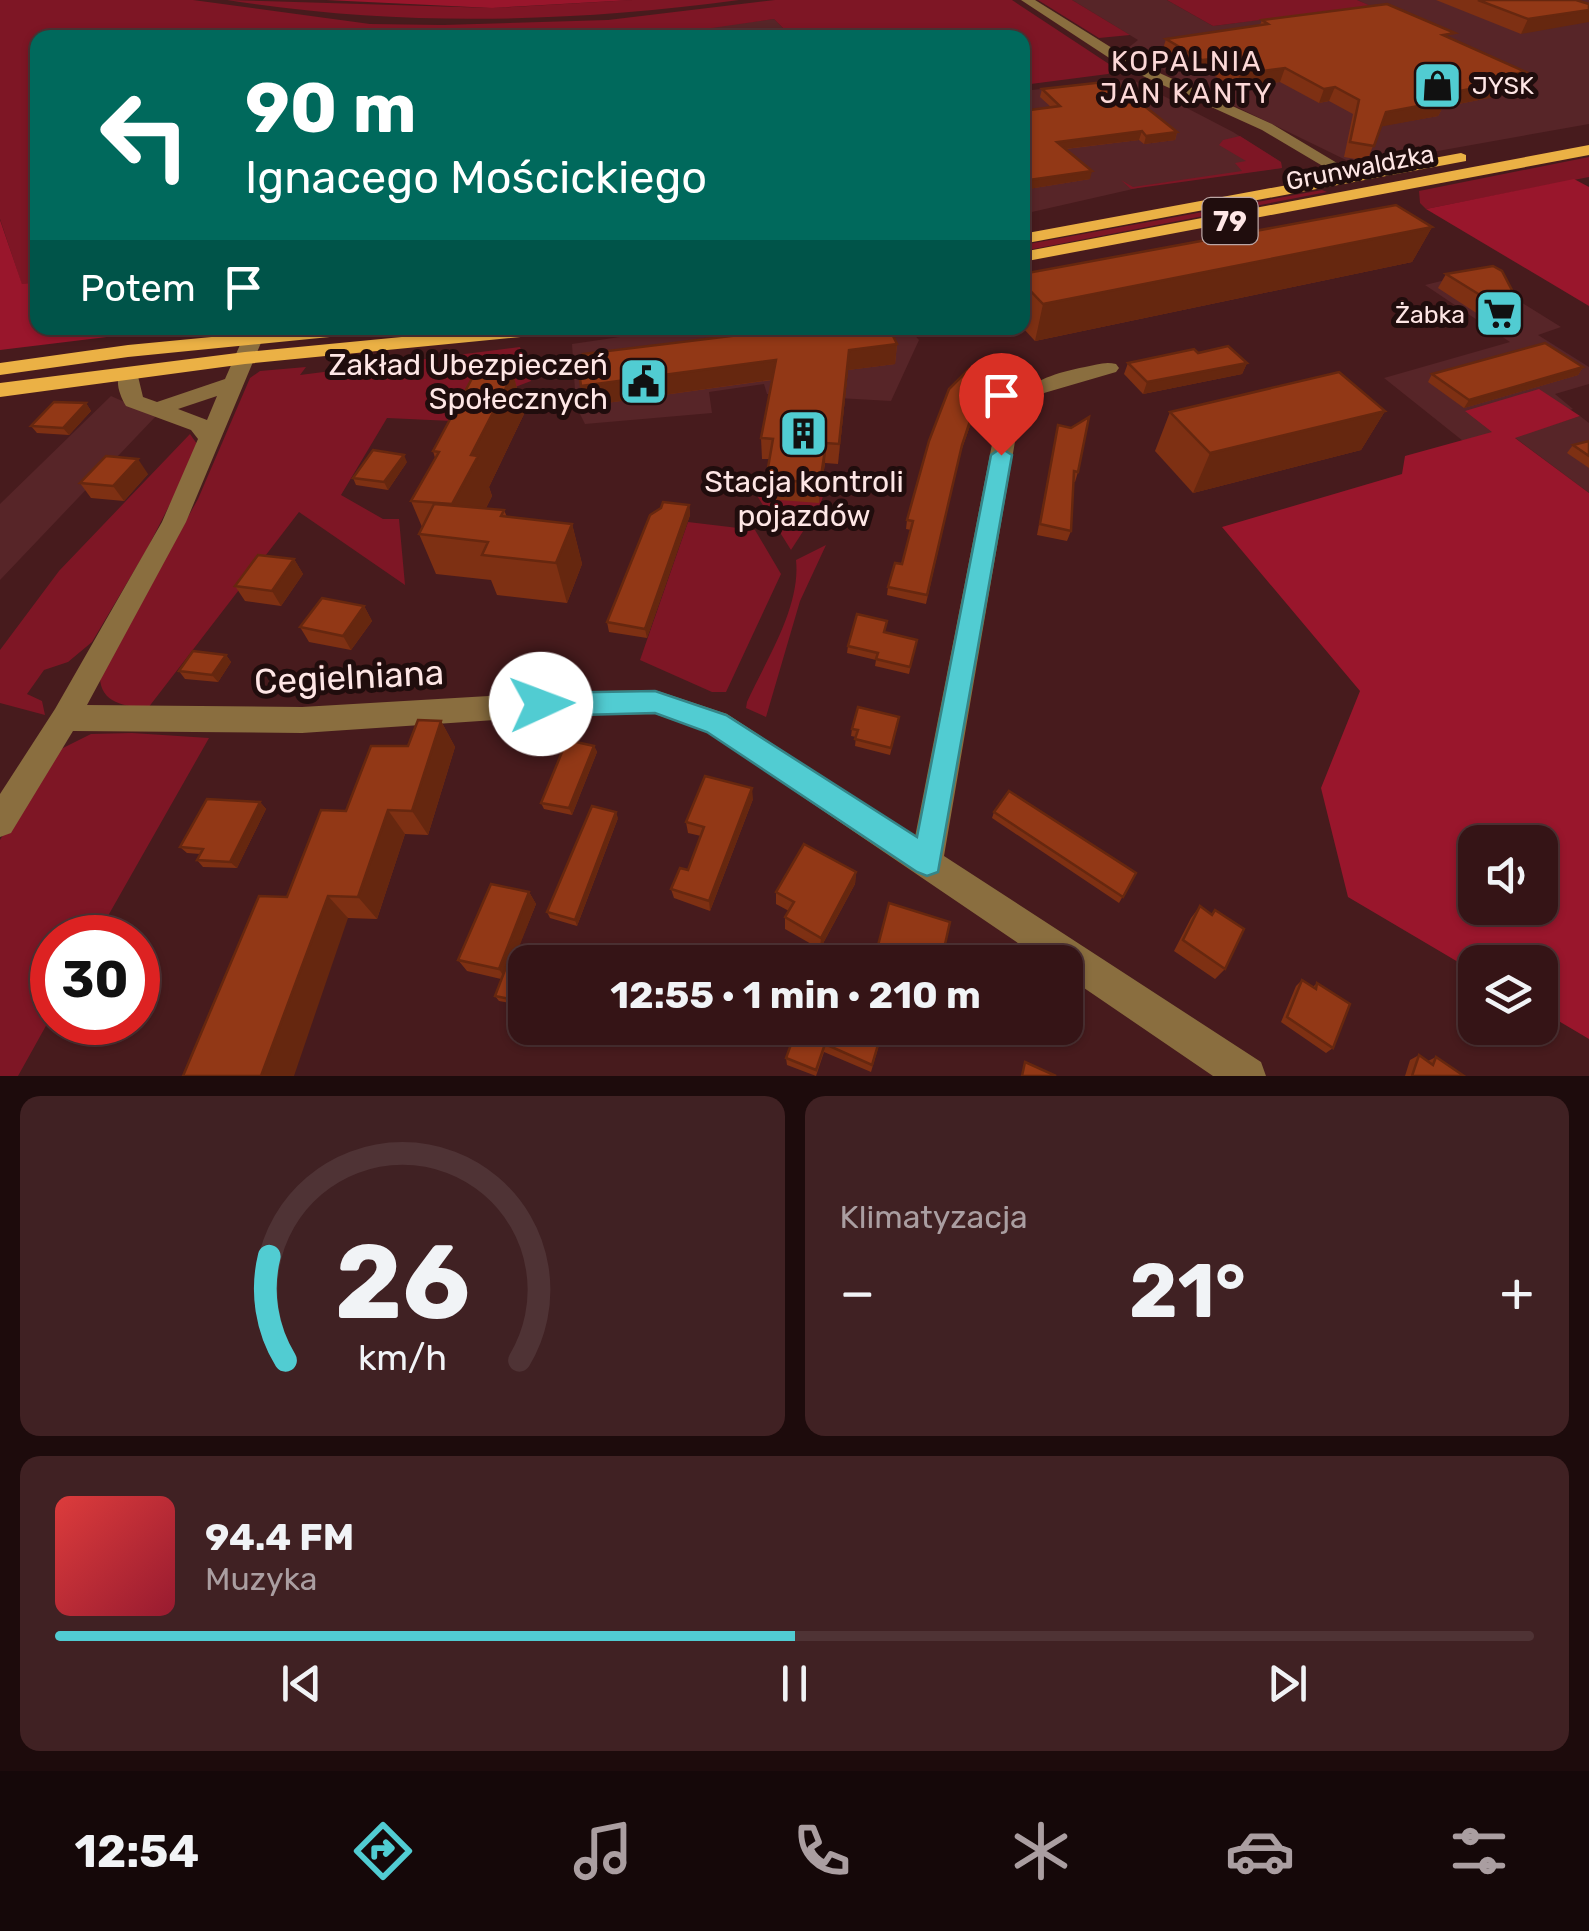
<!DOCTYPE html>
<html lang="pl">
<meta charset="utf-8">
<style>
body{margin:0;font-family:Rubik,sans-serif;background:#402123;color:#f1f3f6;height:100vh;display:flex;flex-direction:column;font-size:38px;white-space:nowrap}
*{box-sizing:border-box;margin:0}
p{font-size:32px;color:#aa9ea1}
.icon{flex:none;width:55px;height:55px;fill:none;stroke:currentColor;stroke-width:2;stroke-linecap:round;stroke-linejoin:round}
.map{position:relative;height:1076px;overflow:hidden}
.details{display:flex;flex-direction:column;gap:20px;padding:20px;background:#1d0b0c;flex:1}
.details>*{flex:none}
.hud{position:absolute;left:30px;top:30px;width:1000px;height:305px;border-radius:20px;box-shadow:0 2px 8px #0004,0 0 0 2px #4f3335;background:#00695c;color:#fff;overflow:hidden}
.buttons{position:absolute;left:1458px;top:825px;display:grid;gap:20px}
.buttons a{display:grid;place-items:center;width:100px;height:100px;border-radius:20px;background:#351416;box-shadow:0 2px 8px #0004,0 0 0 2px #4f3335;font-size:50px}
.speed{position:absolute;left:30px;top:915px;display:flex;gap:20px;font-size:50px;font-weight:700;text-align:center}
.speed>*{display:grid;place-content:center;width:130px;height:130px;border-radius:50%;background:#351416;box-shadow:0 2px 8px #0004,0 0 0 2px #4f3335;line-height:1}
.speed .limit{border:15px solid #d22;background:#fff;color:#111}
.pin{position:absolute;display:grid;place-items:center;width:85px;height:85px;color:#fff;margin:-102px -42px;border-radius:50% 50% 50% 0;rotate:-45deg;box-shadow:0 0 10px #0007}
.pin .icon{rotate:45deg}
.me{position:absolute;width:110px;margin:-55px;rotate:88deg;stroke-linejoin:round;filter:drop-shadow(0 0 8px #0008)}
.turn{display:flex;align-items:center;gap:35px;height:210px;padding:0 50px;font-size:45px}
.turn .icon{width:130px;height:130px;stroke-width:2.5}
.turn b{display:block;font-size:70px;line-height:85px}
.then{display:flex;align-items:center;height:95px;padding:0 50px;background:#0003;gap:20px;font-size:38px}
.big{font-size:75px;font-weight:700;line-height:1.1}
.details .card{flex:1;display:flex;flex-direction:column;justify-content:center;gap:15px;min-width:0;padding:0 35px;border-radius:20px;background:#402123}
.details .dial{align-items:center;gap:0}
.dial svg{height:260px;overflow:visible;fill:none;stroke:#4f3335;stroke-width:7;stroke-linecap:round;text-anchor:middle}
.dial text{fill:#f1f3f6;stroke:none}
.song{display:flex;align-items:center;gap:30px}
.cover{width:120px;height:120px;border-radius:15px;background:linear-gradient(135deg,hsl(0 70% 55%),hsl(350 70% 35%))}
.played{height:10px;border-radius:5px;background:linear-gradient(90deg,#51ccd2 50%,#4f3335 50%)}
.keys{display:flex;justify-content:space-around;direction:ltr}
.heat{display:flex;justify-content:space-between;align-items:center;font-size:55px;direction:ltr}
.details .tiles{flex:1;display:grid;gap:20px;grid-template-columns:1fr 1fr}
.card:last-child{grid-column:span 2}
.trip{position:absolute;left:508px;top:945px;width:575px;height:100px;border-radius:20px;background:#351416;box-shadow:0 2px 8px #0004,0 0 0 2px #4f3335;font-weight:700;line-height:100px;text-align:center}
.menu{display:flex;height:160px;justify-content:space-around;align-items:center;background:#150809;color:#aa9ea1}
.menu .icon{width:70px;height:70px}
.menu .on{color:#51ccd2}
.menu b{font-size:45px;color:#f1f3f6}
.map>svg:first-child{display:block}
</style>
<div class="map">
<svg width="1589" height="1076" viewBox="0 0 1589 1076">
<rect width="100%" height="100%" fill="#471b1d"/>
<g fill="#572528">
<polygon points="1072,0 1167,0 1213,26 1368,5 1357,0 1589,0 1589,124 1365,164 1346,160 1175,77 1128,48 1138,40"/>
<polygon points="774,19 792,37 642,38 643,35"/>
<polygon points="1131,79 1233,132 1281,162 1282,168 1155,184 1023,214 1023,91"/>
<polygon points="1474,273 1561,327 1538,335 1589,367 1589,384 1555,394 1573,409 1463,441 1384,378 1510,342 1425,285"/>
<polygon points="681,328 908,328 919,340 891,401 767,394 764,384 709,392 712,413 585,424 576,406 572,344"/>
<polygon points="111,396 156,416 0,580 0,504"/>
<polygon points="1580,416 1589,423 1589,493 1514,437"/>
</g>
<g fill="#7e1625">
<polygon points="0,0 193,0 370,24 443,25 608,20 775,0 1012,0 1115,68 1108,74 1023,85 1022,38 792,37 774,19 642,38 38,38 37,283 22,285 0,219"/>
<path d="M227,0L493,8L632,0H739C569,23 397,27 227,0Z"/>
<polygon points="1038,0 1072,0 1130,35 1099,38"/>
<polygon points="1167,0 1357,0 1371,6 1213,26"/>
<polygon points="1240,136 1281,162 1282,168 1131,189 1121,180 1133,187 1242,171 1235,163 1246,161 1219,145 1223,140"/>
<polygon points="1589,157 1589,177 1426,209 1420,203 1419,191"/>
<polygon points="1322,190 1327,192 1023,251 1023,245"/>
<path d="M520,347L531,381L486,398L452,421L387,418L341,495L383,519H399L405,585L299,512L148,708C125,707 99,703 100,675L198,499L250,378L260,371L306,367L300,375Z"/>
<polygon points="190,434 197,444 194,457 147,549 92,642 68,662 44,670 27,694 42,701 45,715 0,703 0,650 59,571"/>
<polygon points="762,479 827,485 820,505 791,550 756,494"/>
<polygon points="688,522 755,530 781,574 726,692 712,692 640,660"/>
<path d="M826,545L800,601L766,717L746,708L747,702C766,660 801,607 796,560Z"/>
<polygon points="132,733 209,738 96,937 52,938 52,1015 18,1076 0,1076 0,840 43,767 57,751 91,734"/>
</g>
<g fill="#99162c" fill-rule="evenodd">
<polygon points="326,0 632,0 492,8"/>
<polygon points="1574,179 1589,187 1589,306 1426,209"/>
<polygon points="0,220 22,284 37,283 38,328 181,328 0,350"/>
<path d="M1539,389L1580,416L1515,438L1589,493V1039L1540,1010V962H1475V972L1348,897L1321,788L1360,691L1222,527L1402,474L1405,456L1492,432L1465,411ZM1540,842V908H1475V842Z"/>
</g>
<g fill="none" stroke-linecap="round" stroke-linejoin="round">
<g fill="#8a6e3f" fill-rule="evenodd">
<polygon points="1021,0 1035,0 1133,61 1272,124 1362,178 1348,181 1262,130 1123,67"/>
<path d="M253,332L263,338L186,522L87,705L302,707L555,692L655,690L727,714L915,837L996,424C1018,386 1044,375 1085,367C1096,365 1105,361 1116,364L1119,368L1116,372L1044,393L1018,424L944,856L1261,1062L1266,1076H1213L1065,975V962H1046L707,732L655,714L555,716L302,733L73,731L11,833L0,837V794L55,709L162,522L198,439L191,430L126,406C119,394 114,380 122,368H136L143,397L157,402L225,379L243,338ZM217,396L207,420L178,409Z"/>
</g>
<g fill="#ebb145" fill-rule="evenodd">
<polygon points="1589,145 1589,155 1022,262 1022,252"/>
<polygon points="1461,153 1466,155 1466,161 1022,244 1022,234"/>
<polygon points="305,328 370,328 360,334 128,357 0,375 0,363 128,345"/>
<polygon points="495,328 561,328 551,334 245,364 0,397 0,383 245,352"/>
</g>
</g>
<g fill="#7e3013">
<polygon points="1436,0 1576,0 1521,34"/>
<polygon points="1262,20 1452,39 1518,86 1503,89 1499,96 1443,107 1438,116 1381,126 1367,161 1344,157 1353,114 1329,101 1319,103 1280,82 1235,88 1208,72 1197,74 1162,52 1166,39 1260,25"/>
<polygon points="1042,89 1177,132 1175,140 1144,144 1139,140 1066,149 1090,179 1022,190 1051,107 1040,97"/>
<polygon points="1432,227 1412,262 1035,341 1022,327 1022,274"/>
<polygon points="1446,274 1516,298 1506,313 1484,318 1438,288"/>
<polygon points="897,344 895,364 848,370 838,464 825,463 819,503 766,499 766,479 769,459 762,459 761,438 772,380 585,406"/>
<polygon points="1198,353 1247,363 1242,374 1143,394 1124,374 1128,363"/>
<polygon points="1583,367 1578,375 1464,408 1428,382 1432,374"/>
<polygon points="513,374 524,414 489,487 492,496 486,508 504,510 507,517 572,524 582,564 567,603 497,595 491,580 436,574 419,534 422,527 411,501 435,458 433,451"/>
<polygon points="996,380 994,389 976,409 960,454 926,604 887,595 888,587 902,564 911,530 906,529 907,520 929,441"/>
<polygon points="86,403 91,411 69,435 37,433 31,426"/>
<polygon points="1385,411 1361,450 1193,493 1155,451 1170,412"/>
<polygon points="1058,425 1078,472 1075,482 1073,482 1071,531 1067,541 1037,535"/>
<polygon points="1589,441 1589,468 1567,453 1573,445"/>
<polygon points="407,462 388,490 356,485 353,478"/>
<polygon points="148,474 124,501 91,498 80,483"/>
<polygon points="689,505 690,515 647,638 609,632 607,622"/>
<polygon points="294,559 303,574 281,606 245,601 235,586"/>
<polygon points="364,606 372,621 351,650 309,642 300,627"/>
<polygon points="885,632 917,640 909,674 875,666 876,660 847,653 848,646"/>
<polygon points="226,655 231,662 218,682 185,679 179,671"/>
<polygon points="441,721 455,747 428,835 405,834 377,919 348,918 287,897 346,811 408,746"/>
<polygon points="898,724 890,755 855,746 856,737 851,736 852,729"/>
<polygon points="594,746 597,752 572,815 544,809 541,803"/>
<polygon points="753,799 710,911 674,898 671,889 688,870 701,836 688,833 686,822"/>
<polygon points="260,802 266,809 237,868 203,867 197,860 200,854 187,853 180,847"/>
<polygon points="994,812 1136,873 1119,903 992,818"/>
<polygon points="618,818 577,926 550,918 547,912"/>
<polygon points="856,872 855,884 820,949 785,929 785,917 789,911 776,904 776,892"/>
<polygon points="529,892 536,904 514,958 525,962 525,1006 499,1001 495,996 501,979 467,971 458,960"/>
<polygon points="1200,906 1211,914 1215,910 1225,969 1215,979 1174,951 1191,918"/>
<polygon points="1302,980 1313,987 1317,983 1333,1048 1326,1053 1281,1022 1296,986"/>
<polygon points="797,1028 884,1028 871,1072 824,1052 816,1076 787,1065 786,1058"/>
<polygon points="1419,1055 1428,1061 1436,1057 1464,1076 1405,1076 1410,1060"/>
</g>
<g fill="#66270f">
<polygon points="1589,10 1589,22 1521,34 1528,19"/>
<polygon points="1212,59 1208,72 1197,74 1202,60"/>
<polygon points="1285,68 1280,82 1235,88 1240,74"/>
<polygon points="1526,72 1518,86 1503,89 1499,96 1443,107 1438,116 1379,127 1386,112 1495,77"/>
<polygon points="1335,87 1329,101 1319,103 1324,89"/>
<polygon points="1142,131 1139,140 1056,150 1057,142"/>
<polygon points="1177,132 1175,140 1144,144 1146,136"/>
<polygon points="1092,171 1090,179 1022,190 1022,181"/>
<polygon points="1432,227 1412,262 1035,341 1043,304"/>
<polygon points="1516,298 1506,313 1484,318 1493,303"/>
<polygon points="897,344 895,364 848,370 838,464 849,350"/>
<polygon points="776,360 776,379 585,406 581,386"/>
<polygon points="1247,363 1242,374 1143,394 1147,382"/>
<polygon points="1583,367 1578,375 1464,408 1469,400"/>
<polygon points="513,374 524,414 489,487 492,496 470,540 452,504 471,455"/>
<polygon points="996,380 994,389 976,409 960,454 926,604 962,445 977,400"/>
<polygon points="86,403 91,411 69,435 63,428"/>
<polygon points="1385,411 1361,450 1193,493 1210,453"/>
<polygon points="826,443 825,463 819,503 820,483"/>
<polygon points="404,455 407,462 388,490 384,482"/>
<polygon points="138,459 148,474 124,501 113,486"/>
<polygon points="689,505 690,515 647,638 645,629"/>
<polygon points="572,524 582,564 567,603 556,563"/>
<polygon points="294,559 303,574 281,606 272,591"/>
<polygon points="364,606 372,621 351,650 343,636"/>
<polygon points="226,655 231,662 218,682 212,675"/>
<polygon points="441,721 455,747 428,835 412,811"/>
<polygon points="594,746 597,752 572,815 569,808"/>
<polygon points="752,788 753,799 710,911 709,901"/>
<polygon points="260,802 266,809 237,868 230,862"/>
<polygon points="388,810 405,834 377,919 358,897"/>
<polygon points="616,812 618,818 577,926 575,920"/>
<polygon points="856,872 855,884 820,949 821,938"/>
<polygon points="529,892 536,904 506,980 499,969"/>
<polygon points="328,896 348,918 294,1076 261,1076"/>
</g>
<g fill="#923816" stroke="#66270f" stroke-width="2.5">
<polygon points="1478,0 1576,0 1589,4 1589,10 1528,19"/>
<polygon points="1387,4 1455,33 1443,35 1526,72 1495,77 1506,82 1434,96 1445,101 1386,112 1374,146 1350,142 1359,100 1335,87 1324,89 1285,68 1240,74 1212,59 1202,60 1166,39 1268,24 1262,20"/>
<polygon points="1113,81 1177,132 1146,136 1142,131 1057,142 1092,171 1022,181 1022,111 1060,106 1042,89"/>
<polygon points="1396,205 1432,227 1043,304 1022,282 1022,274"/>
<polygon points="1493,266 1502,271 1516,298 1493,303 1446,274"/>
<polygon points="797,328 889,328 897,344 849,350 839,444 826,443 820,483 766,479 773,439 761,438 776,360 581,386 578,364 585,363 583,354"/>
<polygon points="1545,343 1583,367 1469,400 1432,374"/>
<polygon points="1228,346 1247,363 1147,382 1128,363 1194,349 1198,353"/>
<polygon points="969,369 996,380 977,400 962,445 927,595 888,587 895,563 902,564 913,521 907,520 929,441 949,389"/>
<polygon points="476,371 513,374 471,455 478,456 452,504 411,501 439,452 433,451"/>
<polygon points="1339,372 1385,411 1210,453 1170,412"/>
<polygon points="54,402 86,403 63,428 31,426"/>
<polygon points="1089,417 1078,472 1074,471 1071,531 1040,524 1058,425 1071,428"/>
<polygon points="1589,441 1589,456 1573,445"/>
<polygon points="373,450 404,455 384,482 353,478"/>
<polygon points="106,456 138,459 113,486 80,483"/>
<polygon points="663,502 689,505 645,629 607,622 650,515 661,508"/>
<polygon points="434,504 504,510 501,516 572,524 556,563 482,555 488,542 419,534"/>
<polygon points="258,555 294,559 272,591 235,586"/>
<polygon points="322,598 364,606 343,636 300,627"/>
<polygon points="857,614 887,621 884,632 917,640 910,667 876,659 878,653 848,646"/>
<polygon points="193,651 226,655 212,675 179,671"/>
<polygon points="858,707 899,717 891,748 855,739 858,730 852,729"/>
<polygon points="418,720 441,721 412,811 388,810 358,897 328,896 261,1076 183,1076 259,896 287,897 321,810 346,811 371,746 408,746"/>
<polygon points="567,740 594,746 569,808 541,803"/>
<polygon points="705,776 752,788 709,901 671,889 680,868 688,870 704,827 686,822"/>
<polygon points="1009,791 1136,873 1123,897 994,812"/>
<polygon points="207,799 260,802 230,862 197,860 203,849 180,847"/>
<polygon points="592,806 616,812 575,920 547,912"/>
<polygon points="804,844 856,872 821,938 785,917 794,902 776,892"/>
<polygon points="491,884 529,892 499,969 458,960"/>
<polygon points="889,903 950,922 941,962 890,962 875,957"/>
<polygon points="1200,906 1212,915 1215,910 1244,929 1225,969 1183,940"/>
<polygon points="510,957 535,962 525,962 525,1002 495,996"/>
<polygon points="1302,980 1316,989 1317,983 1350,1004 1333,1048 1287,1017"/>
<polygon points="797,1028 883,1028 872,1065 825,1044 816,1070 786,1058"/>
<polygon points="1419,1055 1433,1065 1436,1057 1464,1076 1412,1076"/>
<polygon points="1025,1062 1056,1076 1022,1076"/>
</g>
<polygon fill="#51ccd2" stroke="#358588" stroke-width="2.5" points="1001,448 1012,455 938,872 927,876 917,872 707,732 655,713 541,716 531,713 527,704 531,696 541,693 655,691 726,715 917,837 991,455"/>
<defs>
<symbol id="shop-square" viewBox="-11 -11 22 22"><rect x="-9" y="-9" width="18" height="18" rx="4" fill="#51ccd2" stroke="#200d0d"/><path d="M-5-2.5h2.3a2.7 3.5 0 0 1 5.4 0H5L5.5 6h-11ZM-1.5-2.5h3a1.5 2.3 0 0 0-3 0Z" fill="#111"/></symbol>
<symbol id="supermarket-square" viewBox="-11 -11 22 22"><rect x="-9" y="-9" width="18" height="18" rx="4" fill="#51ccd2" stroke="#200d0d"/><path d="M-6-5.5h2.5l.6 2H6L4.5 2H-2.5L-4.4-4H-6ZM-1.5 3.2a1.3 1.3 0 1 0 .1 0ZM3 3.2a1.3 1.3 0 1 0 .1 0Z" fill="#111"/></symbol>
<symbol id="civic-square" viewBox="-11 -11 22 22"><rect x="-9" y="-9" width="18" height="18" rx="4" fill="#51ccd2" stroke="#200d0d"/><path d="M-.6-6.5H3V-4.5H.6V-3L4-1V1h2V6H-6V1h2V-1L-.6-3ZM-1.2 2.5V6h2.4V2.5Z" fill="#111"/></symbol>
<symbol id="building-square" viewBox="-11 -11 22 22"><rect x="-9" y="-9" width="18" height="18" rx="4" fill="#51ccd2" stroke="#200d0d"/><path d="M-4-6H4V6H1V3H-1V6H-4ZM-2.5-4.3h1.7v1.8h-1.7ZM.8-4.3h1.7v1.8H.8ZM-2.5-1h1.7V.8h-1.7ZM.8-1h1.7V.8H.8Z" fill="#111"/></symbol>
</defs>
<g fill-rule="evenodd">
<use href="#shop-square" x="1410" y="58" width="55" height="55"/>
<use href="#supermarket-square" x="1472" y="286" width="55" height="55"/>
<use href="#civic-square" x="616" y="354" width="55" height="55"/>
<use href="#building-square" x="776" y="406" width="55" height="55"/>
</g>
<g text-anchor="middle" stroke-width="10" stroke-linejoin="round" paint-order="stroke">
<g font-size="25" fill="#fee6e5" stroke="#200d0d" text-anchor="start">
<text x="1472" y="94">JYSK</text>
<text x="1465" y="323" text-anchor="end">Żabka</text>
</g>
<g font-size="25" fill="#fee6e5" stroke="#200d0d">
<text transform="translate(1360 167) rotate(-11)" y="9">Grunwaldzka</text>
</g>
<g font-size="28" letter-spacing="2.5" fill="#fcd8d7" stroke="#200d0d">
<text x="1187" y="71">KOPALNIA<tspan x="1187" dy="32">JAN KANTY</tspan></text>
</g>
<rect fill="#200d0d" stroke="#bba5a4" stroke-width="2.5" x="1202.5" y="198" width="55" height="46" rx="8"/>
<g font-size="28" font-weight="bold" fill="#fee6e5">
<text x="1230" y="231">79</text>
</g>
<g font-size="30" fill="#fee6e5" stroke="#200d0d" text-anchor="end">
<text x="608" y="375">Zakład Ubezpieczeń<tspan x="608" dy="34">Społecznych</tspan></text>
<text x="804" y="492" text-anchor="middle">Stacja kontroli<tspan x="804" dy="34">pojazdów</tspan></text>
</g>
<g font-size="35" fill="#fee6e5" stroke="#200d0d">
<text transform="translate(349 677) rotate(-3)" y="12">Cegielniana</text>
</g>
</g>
</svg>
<div class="buttons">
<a><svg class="icon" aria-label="sound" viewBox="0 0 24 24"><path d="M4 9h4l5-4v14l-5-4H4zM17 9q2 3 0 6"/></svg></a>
<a><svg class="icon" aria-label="layers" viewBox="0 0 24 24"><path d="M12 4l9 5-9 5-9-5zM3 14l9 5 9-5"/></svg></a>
</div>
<div class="speed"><div class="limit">30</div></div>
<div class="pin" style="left:1001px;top:455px;background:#d93025"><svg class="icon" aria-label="arrive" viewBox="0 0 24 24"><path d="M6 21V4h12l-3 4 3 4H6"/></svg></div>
<svg class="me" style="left:541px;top:704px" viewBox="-20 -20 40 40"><circle r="19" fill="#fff"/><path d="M0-13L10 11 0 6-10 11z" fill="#51ccd2"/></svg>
<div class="trip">12:55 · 1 min · 210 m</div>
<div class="hud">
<div class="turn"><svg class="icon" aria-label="left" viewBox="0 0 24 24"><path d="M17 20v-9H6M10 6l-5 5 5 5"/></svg><div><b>90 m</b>Ignacego Mościckiego</div></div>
<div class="then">Potem<svg class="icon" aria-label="arrive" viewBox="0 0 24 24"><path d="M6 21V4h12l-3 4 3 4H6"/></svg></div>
</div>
</div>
<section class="details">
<div class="tiles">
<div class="card dial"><svg viewBox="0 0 100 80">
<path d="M14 69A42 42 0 1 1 86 69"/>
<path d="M14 69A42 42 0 0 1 9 37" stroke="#51ccd2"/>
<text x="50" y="56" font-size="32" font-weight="700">26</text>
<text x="50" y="72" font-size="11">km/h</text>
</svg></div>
<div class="card"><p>Klimatyzacja</p>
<div class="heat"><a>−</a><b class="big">21°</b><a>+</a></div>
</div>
<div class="card">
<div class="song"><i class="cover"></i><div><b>94.4 FM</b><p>Muzyka</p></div></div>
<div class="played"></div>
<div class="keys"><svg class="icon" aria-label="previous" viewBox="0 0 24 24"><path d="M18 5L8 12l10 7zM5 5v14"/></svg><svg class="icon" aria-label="pause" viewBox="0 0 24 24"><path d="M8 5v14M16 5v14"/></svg><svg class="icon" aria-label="next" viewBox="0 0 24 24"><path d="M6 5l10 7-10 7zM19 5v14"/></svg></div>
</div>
</div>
</section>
<nav class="menu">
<b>12:54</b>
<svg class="icon on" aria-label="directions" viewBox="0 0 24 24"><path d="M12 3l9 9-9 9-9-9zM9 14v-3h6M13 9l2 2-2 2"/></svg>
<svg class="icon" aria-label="music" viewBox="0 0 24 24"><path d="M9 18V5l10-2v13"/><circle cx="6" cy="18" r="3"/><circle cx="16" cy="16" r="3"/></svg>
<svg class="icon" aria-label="phone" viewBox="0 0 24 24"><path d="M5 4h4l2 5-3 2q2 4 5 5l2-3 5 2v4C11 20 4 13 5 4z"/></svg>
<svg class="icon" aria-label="climate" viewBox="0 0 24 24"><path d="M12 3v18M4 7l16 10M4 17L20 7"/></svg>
<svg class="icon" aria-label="car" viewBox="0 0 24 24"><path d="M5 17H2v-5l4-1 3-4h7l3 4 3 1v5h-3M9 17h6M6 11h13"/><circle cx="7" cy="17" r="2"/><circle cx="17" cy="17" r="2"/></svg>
<svg class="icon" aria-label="filters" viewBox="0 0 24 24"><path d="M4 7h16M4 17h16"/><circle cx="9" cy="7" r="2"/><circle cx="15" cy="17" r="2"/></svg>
</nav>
